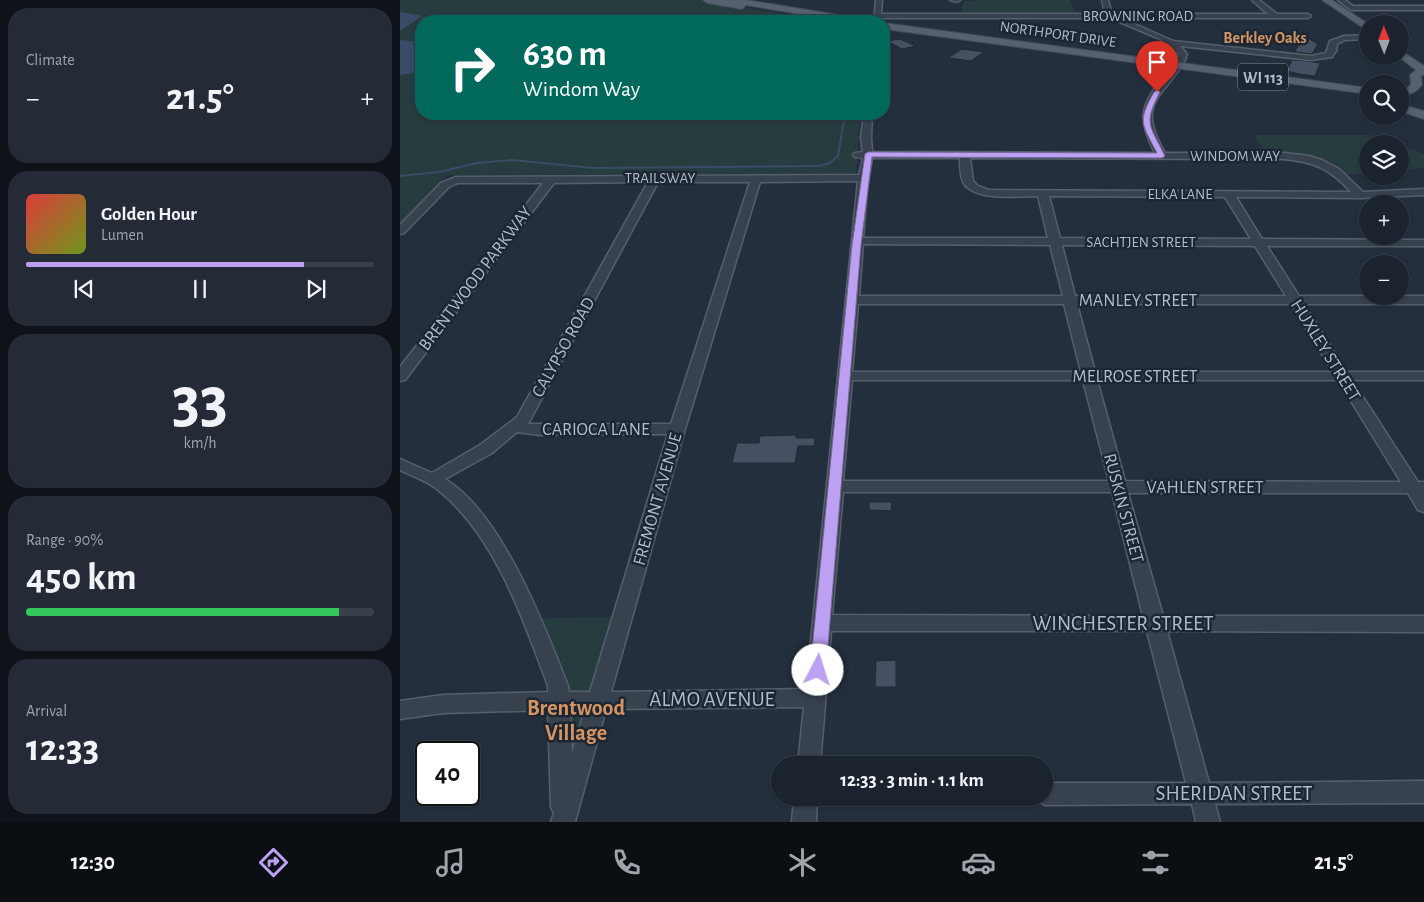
<!DOCTYPE html>
<meta charset="utf-8">
<style>
body{margin:0;font-family:"Alegreya Sans",sans-serif;background:#242b36;color:#f1f3f6;height:100vh;display:flex;flex-direction:column;font-size:19px;white-space:nowrap}
*{box-sizing:border-box;margin:0}
p{font-size:16px;color:#a0a4aa}
.icon{flex:none;width:28px;height:28px;fill:none;stroke:currentColor;stroke-width:2;stroke-linecap:round;stroke-linejoin:round}
.map{position:relative;flex:1;overflow:hidden}
.drawer{display:flex;flex-direction:column;gap:8px;padding:8px;background:#0f1319;width:400px}
.drawer>*{flex:none}
.guide{position:absolute;left:15px;top:15px;width:475px;height:105px;border-radius:20px;box-shadow:0 1px 4px #0004,0 0 0 1px #39404a;background:#00695c;color:#fff;overflow:hidden}
.needle{width:32px;rotate:359deg}
.controls{position:absolute;left:959px;top:15px;display:grid;gap:10px}
.controls a{display:grid;place-items:center;width:50px;height:50px;border-radius:50%;background:#1b232e;box-shadow:0 1px 4px #0004,0 0 0 1px #39404a;font-size:25px}
.speed{position:absolute;left:15px;top:741px;display:flex;gap:10px;font-size:25px;font-weight:700;text-align:center}
.speed>*{display:grid;place-content:center;width:65px;height:65px;border-radius:50%;background:#1b232e;box-shadow:0 1px 4px #0004,0 0 0 1px #39404a;line-height:1}
.speed .limit{border:2px solid #111;border-radius:8px;background:#fff;color:#111}
.pin{position:absolute;display:grid;place-items:center;width:42px;height:42px;color:#fff;margin:-51px -21px;border-radius:50% 50% 50% 0;rotate:-45deg;box-shadow:0 0 5px #0007}
.pin .icon{rotate:45deg}
.me{position:absolute;width:55px;margin:-28px;rotate:5deg;stroke-linejoin:round;filter:drop-shadow(0 0 4px #0008)}
.turn{display:flex;align-items:center;gap:18px;height:105px;padding:0 25px;font-size:22px}
.turn .icon{width:65px;height:65px;stroke-width:2.5}
.turn b{display:block;font-size:35px;line-height:42px}
.big{font-size:38px;font-weight:700;line-height:1.1}
.drawer .card{flex:1;display:flex;flex-direction:column;justify-content:center;gap:8px;min-width:0;padding:0 18px;border-radius:20px;background:#242b36}
.drawer .dial{align-items:center;gap:0}
.dial b{font-size:65px;line-height:1}
.song{display:flex;align-items:center;gap:15px}
.cover{width:60px;height:60px;border-radius:8px;background:linear-gradient(135deg,hsl(0 70% 55%),hsl(80 70% 35%))}
.played{height:5px;border-radius:2px;background:linear-gradient(90deg,#bca0f2 80%,#39404a 80%)}
.keys{display:flex;justify-content:space-around;direction:ltr}
.heat{display:flex;justify-content:space-between;align-items:center;font-size:28px;direction:ltr}
.charge{height:8px;border-radius:4px;background:linear-gradient(90deg,#34c759 90%,#39404a 0)}
.trip{position:absolute;left:371px;top:756px;width:282px;height:50px;border-radius:25px;background:#1b232e;box-shadow:0 1px 4px #0004,0 0 0 1px #39404a;font-weight:700;line-height:50px;text-align:center}
.tab-bar{display:flex;height:80px;justify-content:space-around;align-items:center;background:#0b0e12;color:#a0a4aa}
.tab-bar .icon{width:35px;height:35px}
.tab-bar .active{color:#bca0f2}
.tab-bar b{font-size:22px;color:#f1f3f6}
main{display:flex;flex:1;min-height:0}
.map>svg:first-child{display:block}
</style>
<main>
<section class="drawer">
<div class="card"><p>Climate</p>
<div class="heat"><a>−</a><b class="big">21.5°</b><a>+</a></div>
</div>
<div class="card">
<div class="song"><i class="cover"></i><div><b>Golden Hour</b><p>Lumen</p></div></div>
<div class="played"></div>
<div class="keys"><svg class="icon" aria-label="previous" viewBox="0 0 24 24"><path d="M18 5L8 12l10 7zM5 5v14"/></svg><svg class="icon" aria-label="pause" viewBox="0 0 24 24"><path d="M8 5v14M16 5v14"/></svg><svg class="icon" aria-label="next" viewBox="0 0 24 24"><path d="M6 5l10 7-10 7zM19 5v14"/></svg></div>
</div>
<div class="card dial"><b>33</b><p>km/h</p></div>
<div class="card"><p>Range · 90%</p><b class="big">450 km</b><div class="charge"></div></div>
<div class="card"><p>Arrival</p><b class="big">12:33</b></div>
</section>
<div class="map">
<svg width="1024" height="822" viewBox="0 0 1024 822">
<rect width="100%" height="100%" fill="#242f3e"/>
<g fill="#263c3f">
<polygon points="0,0 300,0 423,21 21,21 21,114 461,114 456,174 47,175 0,224"/>
<polygon points="584,0 670,0 677,15 561,14 564,1"/>
<path d="M853,135H973L997,144H968L967,173L946,175C926,156 893,153 866,153Z"/>
<polygon points="1000,145 1024,154 1024,168 1000,170"/>
<polygon points="221,617 198,700 175,735 169,735 131,618"/>
</g>
<g fill="#394c67">
<polygon points="0,12 22,16 0,31"/>
<polygon points="0,40 21,42 21,60 14,67 17,69 21,69 21,72 0,75"/>
</g>
<g fill="none" stroke-linecap="round" stroke-linejoin="round">
<polyline stroke="#394c67" stroke-width="2" points="0,176 39,172 77,163 112,160 193,168 420,166 430,163 438,156 445,114"/>
</g>
<g fill="#455162" stroke="#1f2835">
<polygon points="904,36 918,44 912,54 896,52 895,51"/>
<polygon points="500,39 516,46 502,49 487,41"/>
<polygon points="562,49 584,52 571,61 548,58"/>
<polygon points="892,60 907,61 920,63 915,76 899,74 887,71"/>
<polygon points="396,435 396,438 415,438 414,446 398,446 395,463 332,463 337,443 359,443 360,436"/>
<polygon points="469,502 492,502 491,511 469,510"/>
<polygon points="496,660 496,687 475,687 476,661"/>
</g>
<g fill="none" stroke-linecap="round" stroke-linejoin="round">
<defs>
<g id="minor">
<path d="M476,0H482L481,14H705L702,0H708L712,14H868L852,0H859L877,14H908L911,16L908,18H721L773,41L911,56L926,53L930,41L944,36L968,35V39L945,40L937,44L936,51L932,57L911,60L780,46L787,54L785,60C762,100 735,101 765,153H884L909,156L922,160L939,169L963,192L1024,189V195L960,198L836,197L862,239L1024,240V246H867L899,296H1024V304H904L947,372H1024V380H952L1018,482H1024V512L1018,510L1008,493H728L763,616H1024V632L767,631L809,783L1024,781V803L815,804L820,822H796L792,804L645,805L637,801L635,798H645V783H786L747,631H431L420,765H398L404,707L206,709L175,822H151L154,813L151,807L148,710L43,713L0,719V701L43,695L148,692V686C123,619 95,535 37,489C27,481 12,476 0,470V459L32,473L80,445L117,417L248,182L154,183L5,380L0,381V367L143,183H58L49,187L4,233L0,234V225L41,183L56,177L459,175L463,158L455,157L453,155L455,153L463,152L461,138L464,114H472L471,138L472,152L755,153C737,119 740,106 764,76C770,69 777,63 779,54L760,39L715,20L714,18H481L480,21H474ZM472,158H560C560,166 560,175 563,182C574,202 619,196 638,196L648,238H463L467,189ZM570,158L884,159C915,162 930,169 951,192L589,190L578,186L573,181ZM458,181L406,689L211,692L285,429L360,182ZM258,182H350L271,424H128ZM649,196L825,197L851,239L660,238ZM463,244L650,245L663,296H459ZM662,245L855,246L886,296H675ZM458,304H664L681,372H452ZM677,304H891L933,372H695ZM452,380H683L709,481H443ZM697,380H938L1001,482L725,481ZM117,432L140,435L268,434L190,692H169L168,686C145,627 101,512 45,479L92,453ZM443,492H712L743,616L432,615ZM170,710H185L172,753Z"/>
<polygon points="550,0 560,0 557,2"/>
<polygon points="938,0 945,0 953,6 1024,6 1024,10 951,10"/>
<polygon points="394,798 417,798 416,822 392,822"/>
</g>
<g id="major">
<polygon points="303,0 346,0 457,18 462,21 442,21 346,5 342,9 307,3"/>
<polygon points="922,0 932,0 968,24 968,31"/>
<polygon points="484,23 968,88 968,94 484,29"/>
<path d="M1000,50L1024,66V75L1021,76L1022,85C1016,93 1010,94 1000,96V90L1008,88L1011,84L1010,75L1016,70L998,56H1000Z"/>
<polygon points="1000,104 1024,111 1024,119 1000,111"/>
</g>
</defs>
<use href="#minor" stroke="#565f6c" stroke-width="3"/>
<use href="#major" stroke="#414a57" stroke-width="2"/>
<use href="#minor" fill="#38414e" fill-rule="evenodd"/>
<use href="#major" fill="#56606e" fill-rule="evenodd"/>
</g>
<path fill="#bca0f2" stroke="#7a689d" d="M757,90L760,92C743,124 750,125 765,156L762,158L472,157L461,245L426,670L423,675L418,676L413,675L410,670L452,245L465,154L468,152L757,153C742,124 737,122 754,92Z"/>
<g text-anchor="middle" stroke-width="5" stroke-linejoin="round" paint-order="stroke">
<g font-size="15" fill="#b4bcc9" stroke="#1d2633">
<text x="738" y="21">BROWNING ROAD</text>
<text transform="translate(658 34) rotate(8)" y="5">NORTHPORT DRIVE</text>
<text x="835" y="161">WINDOM WAY</text>
<text x="260" y="183">TRAILSWAY</text>
<text x="780" y="199">ELKA LANE</text>
<text x="741" y="247">SACHTJEN STREET</text>
</g>
<g font-size="16" font-weight="bold" fill="#d59563" stroke="#1d2633">
<text x="865" y="43">Berkley Oaks</text>
</g>
<rect fill="#1d2633" stroke="#878f9c" stroke-width="1" x="838" y="63.5" width="50" height="27" rx="4"/>
<g font-size="16" font-weight="bold" fill="#b4bcc9">
<text x="863" y="83">WI 113</text>
</g>
<g font-size="18" fill="#b4bcc9" stroke="#1d2633">
<text transform="translate(75 278) rotate(-53)" y="6">BRENTWOOD PARKWAY</text>
<text x="738" y="306">MANLEY STREET</text>
<text transform="translate(163 347) rotate(-61)" y="6">CALYPSO ROAD</text>
<text transform="translate(926 350) rotate(58)" y="6">HUXLEY STREET</text>
<text x="735" y="382">MELROSE STREET</text>
<text x="196" y="435">CARIOCA LANE</text>
<text x="805" y="493">VAHLEN STREET</text>
<text transform="translate(257 499) rotate(-74)" y="6">FREMONT AVENUE</text>
<text transform="translate(724 508) rotate(75)" y="6">RUSKIN STREET</text>
</g>
<g font-size="21" fill="#b4bcc9" stroke="#1d2633">
<text x="723" y="630">WINCHESTER STREET</text>
<text x="312" y="706">ALMO AVENUE</text>
<text x="834" y="800">SHERIDAN STREET</text>
</g>
<g font-size="22" font-weight="bold" fill="#d59563" stroke="#1d2633">
<text x="176" y="715">Brentwood<tspan x="176" dy="25">Village</tspan></text>
</g>
</g>
</svg>
<div class="controls">
<a><svg class="needle" viewBox="-14 -14 28 28"><path d="M0-13l5 13h-10z" fill="#e53935"/><path d="M0 13l5-13h-10z" fill="#a0a4aa"/></svg></a>
<a><svg class="icon" aria-label="search" viewBox="0 0 24 24"><circle cx="10" cy="10" r="6"/><path d="M15 15l6 6"/></svg></a>
<a><svg class="icon" aria-label="layers" viewBox="0 0 24 24"><path d="M12 4l9 5-9 5-9-5zM3 14l9 5 9-5"/></svg></a>
<a>+</a>
<a>−</a>
</div>
<div class="speed"><div class="limit">40</div></div>
<div class="pin" style="left:757px;top:92px;background:#d93025"><svg class="icon" aria-label="arrive" viewBox="0 0 24 24"><path d="M6 21V4h12l-3 4 3 4H6"/></svg></div>
<svg class="me" style="left:418px;top:670px" viewBox="-20 -20 40 40"><circle r="19" fill="#fff"/><path d="M0-13L10 11 0 6-10 11z" fill="#bca0f2"/></svg>
<div class="trip">12:33 · 3 min · 1.1 km</div>
<div class="guide">
<div class="turn"><svg class="icon" aria-label="right" viewBox="0 0 24 24"><path d="M7 20v-9h11M14 6l5 5-5 5"/></svg><div><b>630 m</b>Windom Way</div></div>
</div>
</div>
</main>
<nav class="tab-bar">
<b>12:30</b>
<svg class="icon active" aria-label="directions" viewBox="0 0 24 24"><path d="M12 3l9 9-9 9-9-9zM9 14v-3h6M13 9l2 2-2 2"/></svg>
<svg class="icon" aria-label="music" viewBox="0 0 24 24"><path d="M9 18V5l10-2v13"/><circle cx="6" cy="18" r="3"/><circle cx="16" cy="16" r="3"/></svg>
<svg class="icon" aria-label="phone" viewBox="0 0 24 24"><path d="M5 4h4l2 5-3 2q2 4 5 5l2-3 5 2v4C11 20 4 13 5 4z"/></svg>
<svg class="icon" aria-label="climate" viewBox="0 0 24 24"><path d="M12 3v18M4 7l16 10M4 17L20 7"/></svg>
<svg class="icon" aria-label="car" viewBox="0 0 24 24"><path d="M5 17H2v-5l4-1 3-4h7l3 4 3 1v5h-3M9 17h6M6 11h13"/><circle cx="7" cy="17" r="2"/><circle cx="17" cy="17" r="2"/></svg>
<svg class="icon" aria-label="filters" viewBox="0 0 24 24"><path d="M4 7h16M4 17h16"/><circle cx="9" cy="7" r="2"/><circle cx="15" cy="17" r="2"/></svg>
<b>21.5°</b>
</nav>
